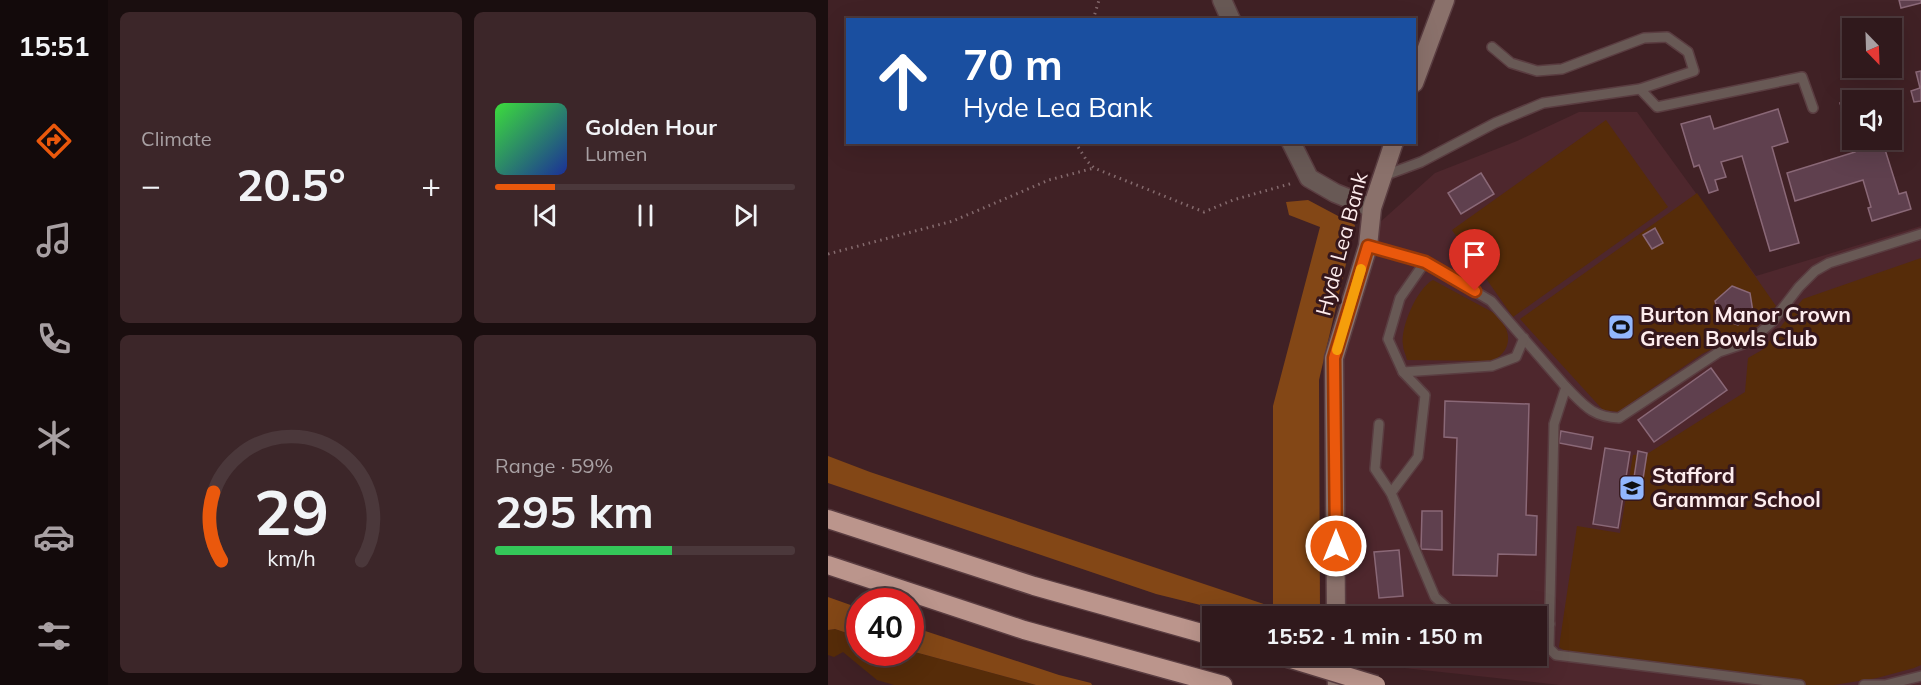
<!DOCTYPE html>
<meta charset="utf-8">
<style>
body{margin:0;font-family:Mulish,sans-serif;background:#3c2629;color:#f1f3f6;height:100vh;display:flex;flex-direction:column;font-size:22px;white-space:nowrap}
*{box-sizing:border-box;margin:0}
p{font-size:20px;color:#a8a0a3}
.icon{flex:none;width:33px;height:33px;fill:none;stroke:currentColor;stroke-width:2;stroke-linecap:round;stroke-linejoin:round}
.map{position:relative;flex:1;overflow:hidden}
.details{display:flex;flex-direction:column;gap:12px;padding:12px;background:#1a0e0f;width:720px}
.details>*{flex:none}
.hud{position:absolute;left:18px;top:18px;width:570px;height:126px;border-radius:0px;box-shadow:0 6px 24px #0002,0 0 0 2px #4b383b;background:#1a4fa0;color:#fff;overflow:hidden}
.needle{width:39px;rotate:157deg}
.fabs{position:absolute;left:1014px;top:18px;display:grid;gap:12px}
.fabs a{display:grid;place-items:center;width:60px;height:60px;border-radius:0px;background:#30191c;box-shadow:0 6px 24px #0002,0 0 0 2px #4b383b;font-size:30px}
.speed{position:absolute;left:18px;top:588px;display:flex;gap:12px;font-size:30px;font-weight:700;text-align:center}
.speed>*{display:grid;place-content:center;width:78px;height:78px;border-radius:50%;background:#30191c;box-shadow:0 6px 24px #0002,0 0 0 2px #4b383b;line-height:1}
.speed .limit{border:9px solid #d22;background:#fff;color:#111}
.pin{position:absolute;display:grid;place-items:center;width:51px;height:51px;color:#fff;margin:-62px -26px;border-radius:50% 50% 50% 0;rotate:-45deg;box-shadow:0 0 6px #0007}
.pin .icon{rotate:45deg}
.me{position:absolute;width:66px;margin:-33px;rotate:0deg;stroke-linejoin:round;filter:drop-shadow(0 0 4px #0008)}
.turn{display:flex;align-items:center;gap:21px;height:126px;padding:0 18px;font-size:27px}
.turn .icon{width:78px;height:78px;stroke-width:2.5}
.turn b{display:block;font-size:42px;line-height:51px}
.big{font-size:45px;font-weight:700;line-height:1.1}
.details .card{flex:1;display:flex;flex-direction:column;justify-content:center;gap:9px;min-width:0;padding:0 21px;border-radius:9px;background:#3c2629}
.details .dial{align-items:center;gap:0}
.dial svg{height:156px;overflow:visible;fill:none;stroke:#4b383b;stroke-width:7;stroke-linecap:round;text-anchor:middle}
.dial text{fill:#f1f3f6;stroke:none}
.song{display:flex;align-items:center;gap:18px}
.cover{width:72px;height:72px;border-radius:9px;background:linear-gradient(135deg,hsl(120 70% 55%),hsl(230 70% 35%))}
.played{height:6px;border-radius:3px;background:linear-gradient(90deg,#ea580c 20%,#4b383b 20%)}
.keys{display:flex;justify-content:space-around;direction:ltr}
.heat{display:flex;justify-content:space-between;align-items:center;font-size:33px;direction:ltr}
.charge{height:9px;border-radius:4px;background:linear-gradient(90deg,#34c759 59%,#4b383b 0)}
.details .tiles{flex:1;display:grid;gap:12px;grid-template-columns:repeat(2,1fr)}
.trip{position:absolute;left:374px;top:606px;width:345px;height:60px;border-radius:0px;background:#30191c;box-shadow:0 6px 24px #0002,0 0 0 2px #4b383b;font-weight:700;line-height:60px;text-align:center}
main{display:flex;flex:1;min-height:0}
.dock{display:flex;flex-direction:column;width:108px;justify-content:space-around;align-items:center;background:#130a0b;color:#a8a0a3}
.dock .icon{width:42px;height:42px}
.dock .selected{color:#ea580c}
.dock b{font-size:27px;color:#f1f3f6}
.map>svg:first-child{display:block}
</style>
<main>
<nav class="dock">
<b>15:51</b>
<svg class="icon selected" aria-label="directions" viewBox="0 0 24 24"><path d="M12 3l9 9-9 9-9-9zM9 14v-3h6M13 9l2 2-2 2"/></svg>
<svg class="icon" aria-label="music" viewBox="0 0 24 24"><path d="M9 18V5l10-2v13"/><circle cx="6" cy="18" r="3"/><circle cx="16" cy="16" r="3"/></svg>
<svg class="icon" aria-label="phone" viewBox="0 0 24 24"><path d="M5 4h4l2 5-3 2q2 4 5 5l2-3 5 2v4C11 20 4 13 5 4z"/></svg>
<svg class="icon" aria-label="climate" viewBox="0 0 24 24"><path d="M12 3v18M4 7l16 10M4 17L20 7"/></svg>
<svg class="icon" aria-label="car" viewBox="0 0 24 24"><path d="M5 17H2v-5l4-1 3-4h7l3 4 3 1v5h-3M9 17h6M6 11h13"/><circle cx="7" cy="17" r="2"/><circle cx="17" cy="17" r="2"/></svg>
<svg class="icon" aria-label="filters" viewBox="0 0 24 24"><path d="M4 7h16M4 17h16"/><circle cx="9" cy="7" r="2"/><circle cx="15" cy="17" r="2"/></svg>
</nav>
<section class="details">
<div class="tiles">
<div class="card"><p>Climate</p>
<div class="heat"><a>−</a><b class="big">20.5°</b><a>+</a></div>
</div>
<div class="card">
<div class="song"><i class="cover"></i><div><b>Golden Hour</b><p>Lumen</p></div></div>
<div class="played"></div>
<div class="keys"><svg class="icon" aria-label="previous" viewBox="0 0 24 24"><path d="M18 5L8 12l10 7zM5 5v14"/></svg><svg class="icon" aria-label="pause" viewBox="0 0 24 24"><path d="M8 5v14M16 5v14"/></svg><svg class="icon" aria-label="next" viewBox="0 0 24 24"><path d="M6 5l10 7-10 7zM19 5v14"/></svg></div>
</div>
<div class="card dial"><svg viewBox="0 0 100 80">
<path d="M14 69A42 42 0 1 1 86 69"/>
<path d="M14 69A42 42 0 0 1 10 34" stroke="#ea580c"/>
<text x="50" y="56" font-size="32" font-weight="700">29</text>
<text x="50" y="72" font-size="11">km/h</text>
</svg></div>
<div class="card"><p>Range · 59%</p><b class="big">295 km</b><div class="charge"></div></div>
</div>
</section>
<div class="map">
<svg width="1093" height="685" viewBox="0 0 1093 685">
<rect width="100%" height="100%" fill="#402125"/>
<polygon fill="#4e272d" points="751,112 809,112 928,276 1093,226 1093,685 732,685 512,661 512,656 708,656 708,616 512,616 516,359 550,224 607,173 689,141"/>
<g fill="#562c09">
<polygon points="778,120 840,207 685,317 624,230"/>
<polygon points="869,193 948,306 930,326 874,354 790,412 775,410 692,319"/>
<polygon points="1093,258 1093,665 1086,668 1049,678 1006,685 964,685 745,657 731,647 749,526 792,533 805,455 819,454 917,392 920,358 934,350 975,299"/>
<path d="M605,280L666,313C683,328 687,348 665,361L579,360C578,355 575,350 575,345C572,328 589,288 605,280Z"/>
<polygon points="7,629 31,637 32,652 83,651 208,685 66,685 49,680 15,652 6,657 0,655 0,630"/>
</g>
<g fill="#834716">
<polygon points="480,200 527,225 491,380 492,616 417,616 328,594 0,483 0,456 42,472 445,607 445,406 492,227 461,215 458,202"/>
<polygon points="0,597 31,608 31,637 7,629 0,630"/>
<polygon points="82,626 231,675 263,683 264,685 208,685 83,651"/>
</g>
<g fill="#5f404e" stroke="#8a6877" stroke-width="1.5">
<polygon points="1071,0 1093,0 1093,3 1073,8"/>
<polygon points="1093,71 1093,101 1086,102 1083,91 1092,88 1088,72"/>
<polygon points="1040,94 1042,100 1024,100 1024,140 1054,140 1071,194 1078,192 1083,209 1044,221 1040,208 1043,207 1035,180 967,201 959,173 1027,152 1012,103"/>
<polygon points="950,109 960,142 944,147 971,243 942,251 914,156 893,162 898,177 887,180 890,190 881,193 871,165 866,167 853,124 882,116 886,129"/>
<polygon points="653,173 666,194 633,214 620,193"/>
<polygon points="827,228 835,243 824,249 815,235"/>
<polygon points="904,286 922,293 925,312 910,325 892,319 887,301"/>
<polygon points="883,368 899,390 826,442 810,420"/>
<polygon points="617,401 701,404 698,515 709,516 708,555 670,554 669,576 625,575 629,438 616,437"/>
<polygon points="733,431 765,437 763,449 731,443"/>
<polygon points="777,448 802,452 790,528 765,524"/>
<polygon points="810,451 819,453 813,492 804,491"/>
<polygon points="594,511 614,511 614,550 593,549"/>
<polygon points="571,550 575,596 551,598 546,552"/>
</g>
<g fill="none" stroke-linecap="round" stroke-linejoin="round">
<defs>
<g id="lane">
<polyline points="812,89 829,107 974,77 985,108"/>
<polyline points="555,176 593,162 667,123 715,103 812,89 866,71 860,52 839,37 816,38 734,69 709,71 683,63 664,47"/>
<polyline points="540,246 597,262 663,301 738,387 726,424 721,648 728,655 972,685"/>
<polyline points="597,262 572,298 560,339 575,372 664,366 688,357 696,338"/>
<polyline points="575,372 597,395 590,457 563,493 607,597 628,616"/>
<path d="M738,387C756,405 764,417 791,418L891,352L915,344L927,337L944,322L971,287L987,271L1001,263L1093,234"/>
<polyline points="551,424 547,469 563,493"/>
<polyline points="708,624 722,624"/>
<polyline points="1036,685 1057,685 1093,676"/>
</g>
<g id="street">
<polyline points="394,0 403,20"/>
<polyline points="463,142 481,178 507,193 544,208"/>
</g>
<g id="secondary">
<polyline points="586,83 617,0"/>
<polyline points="508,616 506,358 540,246 544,208 566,142"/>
<polyline points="508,656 509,685"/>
</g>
<g id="highway">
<polyline points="0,519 206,586 384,636"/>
<polyline points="0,565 196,630 395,685"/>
</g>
</defs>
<use href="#lane" stroke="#5a3d41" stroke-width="12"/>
<use href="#street" stroke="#5a3d41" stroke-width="21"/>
<use href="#secondary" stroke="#5a3d41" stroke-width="21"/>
<use href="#highway" stroke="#5a3d41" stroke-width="21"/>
<g stroke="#856b6e" stroke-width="3" stroke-dasharray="1.5 4.5" stroke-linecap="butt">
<polyline points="265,20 271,0"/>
<polyline points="247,142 259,161 266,168 376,212 405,200 465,183"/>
<polyline points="0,254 125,221 221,180 266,168"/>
</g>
<use href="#lane" stroke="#685955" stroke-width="9"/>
<use href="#street" stroke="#685955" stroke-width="18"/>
<use href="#secondary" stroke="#8a716b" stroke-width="18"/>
<use href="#highway" stroke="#bb958c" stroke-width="18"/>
<defs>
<polyline id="highway-bridge" points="453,656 548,685"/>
</defs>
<use href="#highway-bridge" stroke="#5a3d41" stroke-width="21" stroke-linecap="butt"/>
<use href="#highway-bridge" stroke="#bb958c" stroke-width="18"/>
</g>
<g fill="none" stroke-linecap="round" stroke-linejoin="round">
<defs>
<polyline id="route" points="508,546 506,358 540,246 597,262 647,291"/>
</defs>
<use href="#route" stroke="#983908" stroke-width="15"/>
<use href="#route" stroke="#ea580c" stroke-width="10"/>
<polyline stroke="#f59e0b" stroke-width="10" points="509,350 533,269"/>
</g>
<defs>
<symbol id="stadium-square" viewBox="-11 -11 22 22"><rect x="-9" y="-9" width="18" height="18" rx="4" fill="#92b7fd" stroke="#35171c"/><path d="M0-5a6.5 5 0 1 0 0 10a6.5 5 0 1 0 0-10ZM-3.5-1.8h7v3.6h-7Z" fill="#111"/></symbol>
<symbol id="school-square" viewBox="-11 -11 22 22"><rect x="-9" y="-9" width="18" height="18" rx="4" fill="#92b7fd" stroke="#35171c"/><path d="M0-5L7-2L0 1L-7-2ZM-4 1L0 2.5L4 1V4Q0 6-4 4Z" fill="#111"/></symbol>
</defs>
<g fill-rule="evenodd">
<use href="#stadium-square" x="778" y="312" width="30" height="30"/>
<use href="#school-square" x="789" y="473" width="30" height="30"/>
</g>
<g text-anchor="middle" stroke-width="6" stroke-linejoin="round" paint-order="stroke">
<g font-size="21" fill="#fdeced" stroke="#35171c">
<text transform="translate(514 244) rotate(-75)" y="7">Hyde Lea Bank</text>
</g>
<g font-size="21" font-weight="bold" fill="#fdeced" stroke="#35171c" text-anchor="start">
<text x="812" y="322">Burton Manor Crown<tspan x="812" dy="24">Green Bowls Club</tspan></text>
<text x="824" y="483">Stafford<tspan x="824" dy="24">Grammar School</tspan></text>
</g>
</g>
</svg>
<div class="fabs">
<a><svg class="needle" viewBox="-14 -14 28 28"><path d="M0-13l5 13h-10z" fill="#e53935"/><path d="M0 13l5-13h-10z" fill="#a8a0a3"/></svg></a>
<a><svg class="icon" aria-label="sound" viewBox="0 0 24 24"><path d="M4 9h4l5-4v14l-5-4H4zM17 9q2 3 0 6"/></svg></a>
</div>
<div class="speed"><div class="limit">40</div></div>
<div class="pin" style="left:647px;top:291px;background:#d93025"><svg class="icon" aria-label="arrive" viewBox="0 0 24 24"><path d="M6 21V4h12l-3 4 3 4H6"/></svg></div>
<svg class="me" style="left:508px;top:546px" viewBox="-20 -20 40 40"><circle r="17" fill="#ea580c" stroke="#fff" stroke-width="3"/><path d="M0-11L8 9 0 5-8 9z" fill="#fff"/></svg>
<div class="trip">15:52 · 1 min · 150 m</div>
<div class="hud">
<div class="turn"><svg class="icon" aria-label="ahead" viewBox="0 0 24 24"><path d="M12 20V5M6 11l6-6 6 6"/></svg><div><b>70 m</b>Hyde Lea Bank</div></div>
</div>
</div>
</main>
